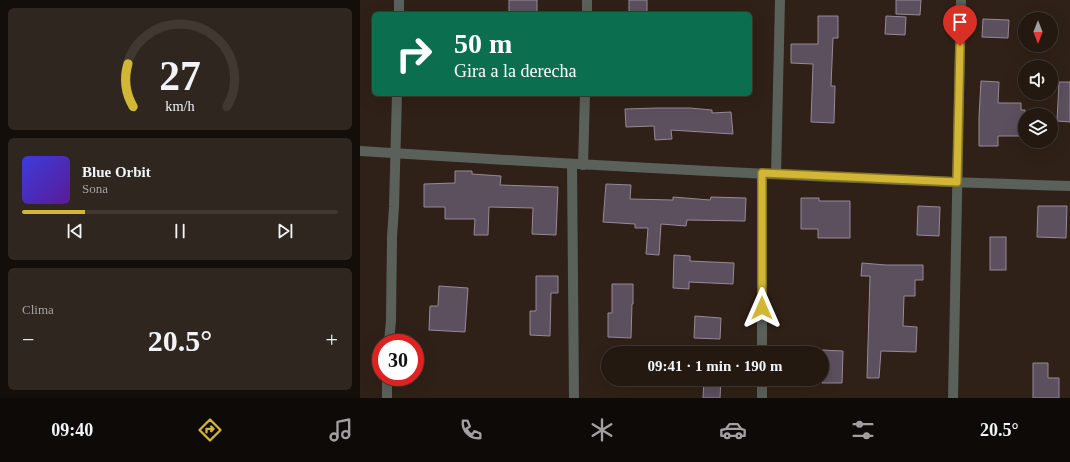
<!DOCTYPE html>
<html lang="es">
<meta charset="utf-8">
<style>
body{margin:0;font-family:"Times New Roman",serif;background:#2f261f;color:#f1f3f6;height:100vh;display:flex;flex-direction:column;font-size:15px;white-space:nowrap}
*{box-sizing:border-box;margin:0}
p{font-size:13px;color:#a3a09f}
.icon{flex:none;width:22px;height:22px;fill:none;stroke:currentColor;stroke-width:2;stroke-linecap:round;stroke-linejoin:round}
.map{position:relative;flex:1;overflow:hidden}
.details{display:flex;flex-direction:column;gap:8px;padding:8px;background:#130e09;width:360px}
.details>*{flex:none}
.hud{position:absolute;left:12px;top:12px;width:380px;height:84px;border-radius:6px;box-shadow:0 4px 16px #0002,0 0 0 1px #403831;background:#0b6e4f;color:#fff;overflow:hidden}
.needle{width:26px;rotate:180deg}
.buttons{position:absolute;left:658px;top:12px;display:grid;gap:8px}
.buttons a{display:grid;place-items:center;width:40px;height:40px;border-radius:50%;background:#231911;box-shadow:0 4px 16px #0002,0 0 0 1px #403831;font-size:20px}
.speed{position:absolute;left:12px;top:334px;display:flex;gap:8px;font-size:20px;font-weight:700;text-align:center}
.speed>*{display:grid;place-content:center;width:52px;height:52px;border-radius:50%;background:#231911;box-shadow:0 4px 16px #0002,0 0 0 1px #403831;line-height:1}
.speed .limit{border:6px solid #d22;background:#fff;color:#111}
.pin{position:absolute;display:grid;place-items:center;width:34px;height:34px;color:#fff;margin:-41px -17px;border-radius:50% 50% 50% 0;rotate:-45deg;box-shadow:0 0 4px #0007}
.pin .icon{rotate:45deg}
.me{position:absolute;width:44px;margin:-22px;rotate:0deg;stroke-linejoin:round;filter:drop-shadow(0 0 3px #0008)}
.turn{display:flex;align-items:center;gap:14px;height:84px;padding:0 16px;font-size:18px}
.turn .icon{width:52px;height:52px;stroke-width:2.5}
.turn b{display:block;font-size:28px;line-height:34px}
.big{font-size:30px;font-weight:800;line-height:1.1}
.details .widget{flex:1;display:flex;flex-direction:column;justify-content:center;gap:6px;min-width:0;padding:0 14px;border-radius:6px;background:#2f261f}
.details .dial{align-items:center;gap:0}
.dial svg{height:104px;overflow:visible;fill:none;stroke:#403831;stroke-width:7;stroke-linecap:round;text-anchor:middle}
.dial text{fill:#f1f3f6;stroke:none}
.song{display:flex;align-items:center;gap:12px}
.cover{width:48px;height:48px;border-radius:6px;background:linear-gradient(135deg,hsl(240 70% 55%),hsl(270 70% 35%))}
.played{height:4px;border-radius:2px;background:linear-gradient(90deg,#d2b736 20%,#403831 20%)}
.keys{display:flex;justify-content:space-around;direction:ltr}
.heat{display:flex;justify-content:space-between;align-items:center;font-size:22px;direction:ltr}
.trip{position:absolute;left:241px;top:346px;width:228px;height:40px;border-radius:20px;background:#231911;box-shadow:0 4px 16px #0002,0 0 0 1px #403831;font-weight:800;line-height:40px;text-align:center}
.tabs{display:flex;height:64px;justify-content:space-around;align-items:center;background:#0e0a07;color:#a3a09f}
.tabs .icon{width:28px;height:28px}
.tabs .selected{color:#d2b736}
.tabs b{font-size:18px;color:#f1f3f6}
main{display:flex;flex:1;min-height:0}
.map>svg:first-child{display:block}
</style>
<main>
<section class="details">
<div class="widget dial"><svg viewBox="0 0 100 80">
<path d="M14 69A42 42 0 1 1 86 69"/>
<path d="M14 69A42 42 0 0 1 10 36" stroke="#d2b736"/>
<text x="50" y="56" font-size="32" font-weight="700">27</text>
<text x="50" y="72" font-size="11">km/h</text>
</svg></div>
<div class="widget">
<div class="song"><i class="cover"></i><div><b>Blue Orbit</b><p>Sona</p></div></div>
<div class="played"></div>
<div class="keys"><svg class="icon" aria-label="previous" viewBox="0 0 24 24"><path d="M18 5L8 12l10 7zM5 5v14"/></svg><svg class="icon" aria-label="pause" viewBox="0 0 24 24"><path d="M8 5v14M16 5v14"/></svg><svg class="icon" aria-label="next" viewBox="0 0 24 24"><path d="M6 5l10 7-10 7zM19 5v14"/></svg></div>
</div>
<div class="widget"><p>Clima</p>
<div class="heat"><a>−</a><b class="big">20.5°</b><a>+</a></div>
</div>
</section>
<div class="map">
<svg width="710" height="398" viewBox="0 0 710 398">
<rect width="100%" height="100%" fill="#2f2117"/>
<g fill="#5c4f5e" stroke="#978998">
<rect x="149" y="0" width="28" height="14"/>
<rect x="269" y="0" width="18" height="14"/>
<polygon points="536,0 561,0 560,15 536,14"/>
<polygon points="458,16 478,16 478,38 473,38 471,86 475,86 474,123 451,122 453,64 431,63 431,44 458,44"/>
<polygon points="526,16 546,17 545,35 525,34"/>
<polygon points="623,19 649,20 648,38 622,37"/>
<polygon points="621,81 639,82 638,103 661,103 661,110 665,110 665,136 638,136 638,146 619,146 619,117"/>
<polygon points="699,82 710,82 710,122 697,121"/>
<polygon points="297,108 330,108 352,110 352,113 371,112 373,134 311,130 312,139 295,140 294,126 266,127 265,109"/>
<polygon points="95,171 112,171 112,174 141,176 140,185 198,187 196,235 172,234 173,208 129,207 128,235 114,235 115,219 85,219 85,207 64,207 64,184 95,183"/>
<polygon points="246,184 271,185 270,199 313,200 313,197 350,200 351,197 386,198 385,221 327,220 326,226 301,224 299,255 286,254 288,228 275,228 275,224 243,222"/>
<polygon points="441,198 459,198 459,201 490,201 490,238 458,238 458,229 441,229"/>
<polygon points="558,206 580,207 579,236 557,235"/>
<polygon points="678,206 707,206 706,238 677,237"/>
<rect x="630" y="237" width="16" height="33"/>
<polygon points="314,255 330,256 330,261 374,263 373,284 329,282 329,289 313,288"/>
<polygon points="502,263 526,265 563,265 563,280 555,280 555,296 544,296 543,326 557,327 556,352 521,351 519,378 507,378 510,276 501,276"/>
<polygon points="176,276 198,276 198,293 191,293 190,336 170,335 170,311 176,311"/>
<polygon points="252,284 273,284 273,304 272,304 271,338 248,337 248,313 252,313"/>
<polygon points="79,286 108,288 105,332 69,330 70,306 78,306"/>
<polygon points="335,316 361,318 360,339 334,338"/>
<polygon points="462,350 483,351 482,383 462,383"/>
<polygon points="673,363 688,363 688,378 699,378 699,398 673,398"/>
<polygon points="344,379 361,379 360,398 343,398"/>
</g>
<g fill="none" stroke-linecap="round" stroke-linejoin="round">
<g stroke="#5a615b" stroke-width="10">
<polyline points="39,14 39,0"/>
<polyline points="227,14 227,0"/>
<path d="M0,151C236,166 473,179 710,186"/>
<polyline points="212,164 214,398"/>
<polyline points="223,165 225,94"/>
<polyline points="402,173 402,353"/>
<polyline points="416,174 420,0"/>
<polyline points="29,343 31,320 32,237 34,207 37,94"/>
<polyline points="402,379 402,398"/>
<polyline points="27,398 27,377"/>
<polyline points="593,398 601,0"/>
</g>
</g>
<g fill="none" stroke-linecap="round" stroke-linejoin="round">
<defs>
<polyline id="route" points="402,308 402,173 597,182 600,46"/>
</defs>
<use href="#route" stroke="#887723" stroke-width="10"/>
<use href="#route" stroke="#d2b736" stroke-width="7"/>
</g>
</svg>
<div class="buttons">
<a><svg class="needle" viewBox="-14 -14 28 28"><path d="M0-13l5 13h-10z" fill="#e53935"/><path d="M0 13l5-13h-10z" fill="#a3a09f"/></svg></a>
<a><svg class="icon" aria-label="sound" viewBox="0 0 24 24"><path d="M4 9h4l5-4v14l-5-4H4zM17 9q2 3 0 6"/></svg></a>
<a><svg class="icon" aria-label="layers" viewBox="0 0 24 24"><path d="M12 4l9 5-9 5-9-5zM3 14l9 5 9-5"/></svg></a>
</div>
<div class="speed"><div class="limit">30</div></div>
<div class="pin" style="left:600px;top:46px;background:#d93025"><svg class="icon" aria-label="arrive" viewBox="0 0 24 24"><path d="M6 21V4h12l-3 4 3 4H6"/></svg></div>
<svg class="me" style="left:402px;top:308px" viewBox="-20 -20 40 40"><path d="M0-17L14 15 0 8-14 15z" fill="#d2b736" stroke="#fff" stroke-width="4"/></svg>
<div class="trip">09:41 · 1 min · 190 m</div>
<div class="hud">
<div class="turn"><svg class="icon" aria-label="right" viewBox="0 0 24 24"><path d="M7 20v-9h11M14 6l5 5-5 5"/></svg><div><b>50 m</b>Gira a la derecha</div></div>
</div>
</div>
</main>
<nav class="tabs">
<b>09:40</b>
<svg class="icon selected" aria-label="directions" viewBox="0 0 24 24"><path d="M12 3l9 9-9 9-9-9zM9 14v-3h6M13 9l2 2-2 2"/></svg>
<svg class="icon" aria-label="music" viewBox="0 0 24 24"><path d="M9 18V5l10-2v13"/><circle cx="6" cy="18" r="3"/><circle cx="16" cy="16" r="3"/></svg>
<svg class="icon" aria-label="phone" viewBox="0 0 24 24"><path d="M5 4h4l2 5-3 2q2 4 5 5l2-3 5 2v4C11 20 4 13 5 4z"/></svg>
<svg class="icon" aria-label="climate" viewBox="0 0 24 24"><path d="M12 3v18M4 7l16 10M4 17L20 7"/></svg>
<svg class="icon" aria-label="car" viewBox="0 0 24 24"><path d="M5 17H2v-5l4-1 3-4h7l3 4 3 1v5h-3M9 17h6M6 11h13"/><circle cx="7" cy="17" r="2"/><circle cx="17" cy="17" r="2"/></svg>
<svg class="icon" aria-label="filters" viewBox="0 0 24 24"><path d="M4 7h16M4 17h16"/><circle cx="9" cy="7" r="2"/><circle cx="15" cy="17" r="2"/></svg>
<b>20.5°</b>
</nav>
